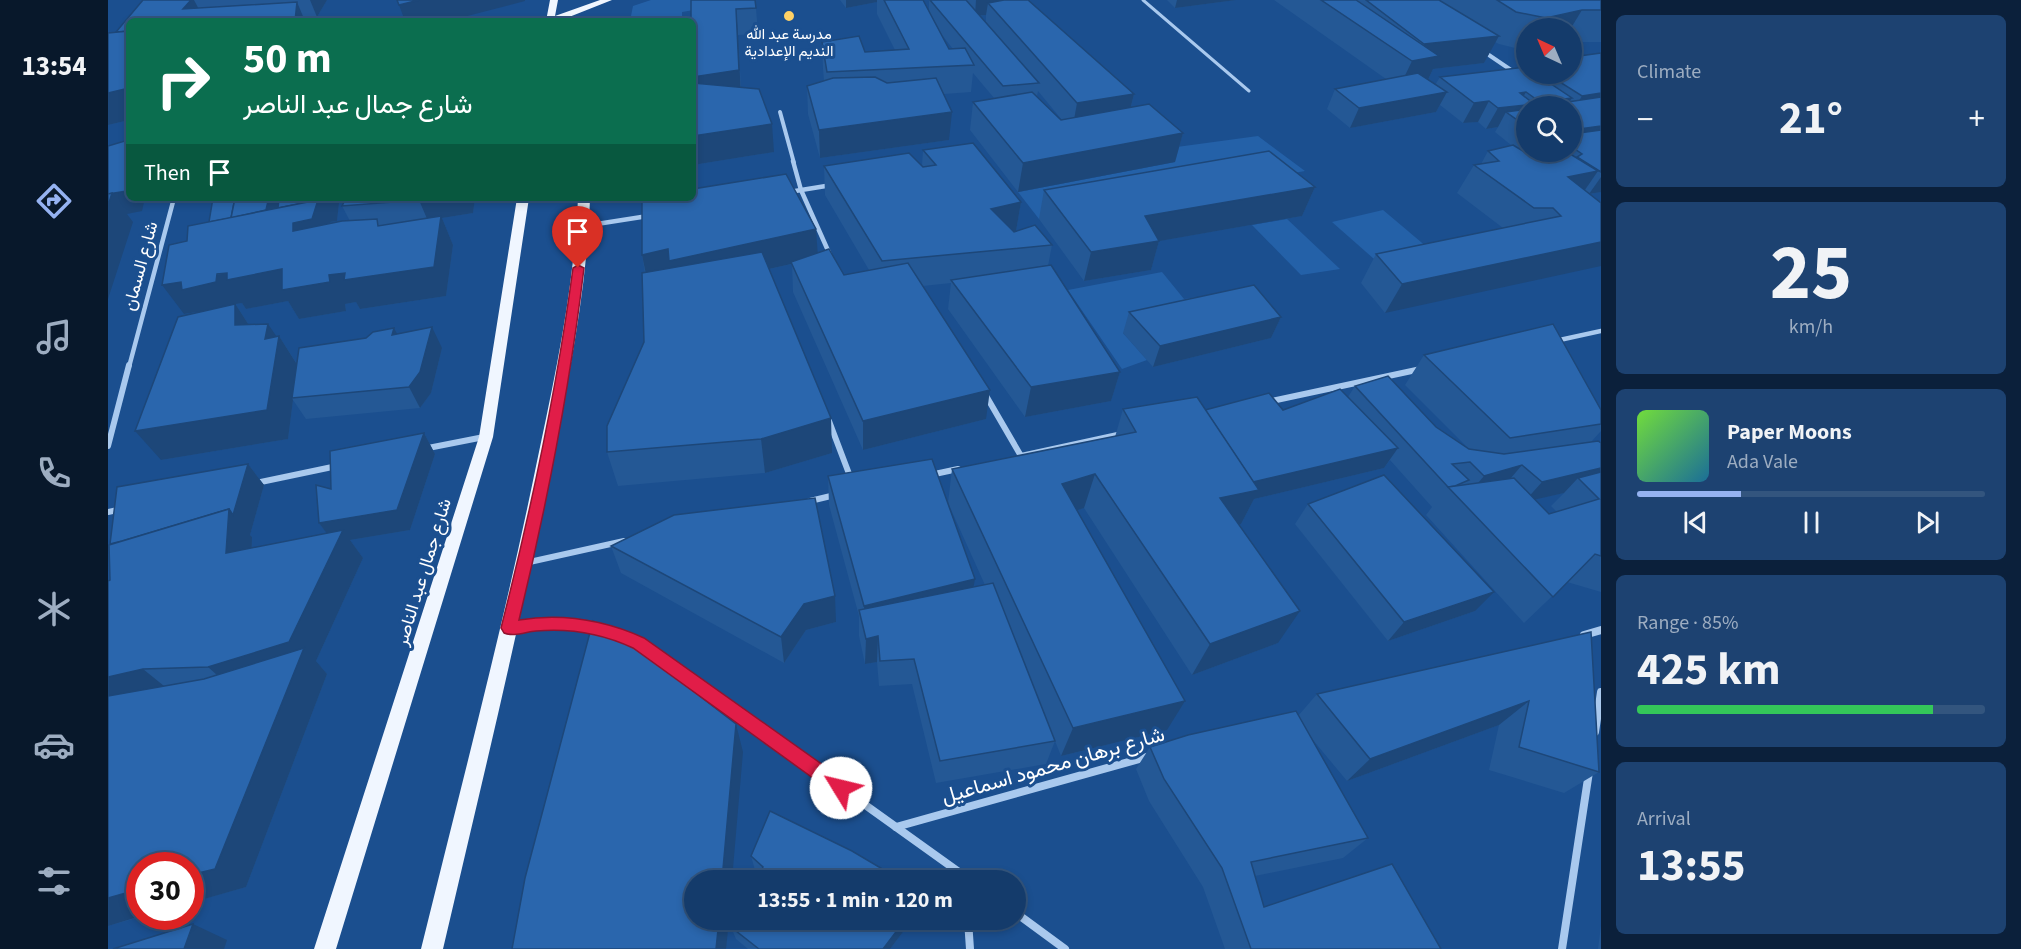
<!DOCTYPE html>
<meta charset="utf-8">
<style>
body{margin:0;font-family:"Source Sans 3",Vazirmatn,sans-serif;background:#1d4271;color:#f1f3f6;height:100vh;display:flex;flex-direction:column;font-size:22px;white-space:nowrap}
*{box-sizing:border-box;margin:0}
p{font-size:20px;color:#9dadc1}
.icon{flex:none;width:33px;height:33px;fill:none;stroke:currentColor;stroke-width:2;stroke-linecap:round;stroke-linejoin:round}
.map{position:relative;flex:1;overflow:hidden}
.sheet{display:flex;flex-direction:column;gap:15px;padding:15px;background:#0b203b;width:420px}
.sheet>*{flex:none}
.hud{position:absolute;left:18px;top:18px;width:570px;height:183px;border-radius:9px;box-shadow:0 3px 9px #0003,0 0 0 2px #33557e;background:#0b6e4f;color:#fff;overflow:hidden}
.needle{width:39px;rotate:316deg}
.controls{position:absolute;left:1408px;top:18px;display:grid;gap:12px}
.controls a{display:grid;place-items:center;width:66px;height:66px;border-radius:50%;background:#143b6b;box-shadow:0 3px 9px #0003,0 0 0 2px #33557e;font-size:30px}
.speed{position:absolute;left:18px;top:852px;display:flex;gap:12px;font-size:30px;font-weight:700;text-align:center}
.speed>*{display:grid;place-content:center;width:78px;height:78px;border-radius:50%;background:#143b6b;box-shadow:0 3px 9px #0003,0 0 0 2px #33557e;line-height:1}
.speed .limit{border:9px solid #d22;background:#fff;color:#111}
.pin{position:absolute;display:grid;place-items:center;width:51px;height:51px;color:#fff;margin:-62px -26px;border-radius:50% 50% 50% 0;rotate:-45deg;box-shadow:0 0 6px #0007}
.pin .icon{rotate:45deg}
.me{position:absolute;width:66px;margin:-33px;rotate:306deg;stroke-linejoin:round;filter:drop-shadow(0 0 4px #0008)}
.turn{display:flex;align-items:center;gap:21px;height:126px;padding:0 18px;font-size:27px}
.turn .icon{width:78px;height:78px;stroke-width:2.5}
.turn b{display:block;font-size:42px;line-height:51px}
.then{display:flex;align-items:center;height:57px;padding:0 18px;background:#0003;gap:12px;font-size:22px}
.big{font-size:45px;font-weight:700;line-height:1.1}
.sheet .card{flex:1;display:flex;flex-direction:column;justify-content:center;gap:9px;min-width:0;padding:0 21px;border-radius:9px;background:#1d4271}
.sheet .dial{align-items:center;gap:0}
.dial b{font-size:78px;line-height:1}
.song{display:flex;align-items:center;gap:18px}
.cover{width:72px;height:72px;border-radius:9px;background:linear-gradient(135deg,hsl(100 70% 55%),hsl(200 70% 35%))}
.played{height:6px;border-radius:3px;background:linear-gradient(90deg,#95b2f1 30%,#33557e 30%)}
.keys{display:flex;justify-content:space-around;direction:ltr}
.heat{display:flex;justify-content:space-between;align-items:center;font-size:33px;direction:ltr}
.charge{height:9px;border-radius:4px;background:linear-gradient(90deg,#34c759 85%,#33557e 0)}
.trip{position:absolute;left:576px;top:870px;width:342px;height:60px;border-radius:30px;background:#143b6b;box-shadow:0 3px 9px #0003,0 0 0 2px #33557e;font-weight:700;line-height:60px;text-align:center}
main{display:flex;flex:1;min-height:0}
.menu{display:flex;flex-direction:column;width:108px;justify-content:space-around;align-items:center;background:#08182b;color:#9dadc1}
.menu .icon{width:42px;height:42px}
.menu .on{color:#95b2f1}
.menu b{font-size:27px;color:#f1f3f6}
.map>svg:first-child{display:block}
</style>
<main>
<nav class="menu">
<b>13:54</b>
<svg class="icon on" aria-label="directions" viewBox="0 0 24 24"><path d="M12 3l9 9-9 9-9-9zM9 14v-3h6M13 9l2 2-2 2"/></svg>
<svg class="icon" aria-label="music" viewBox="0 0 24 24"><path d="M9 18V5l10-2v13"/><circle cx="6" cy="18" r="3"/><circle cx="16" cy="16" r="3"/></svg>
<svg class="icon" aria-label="phone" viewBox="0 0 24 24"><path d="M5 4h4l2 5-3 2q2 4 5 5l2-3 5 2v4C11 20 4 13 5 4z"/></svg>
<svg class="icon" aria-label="climate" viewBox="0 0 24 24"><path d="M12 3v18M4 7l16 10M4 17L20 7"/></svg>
<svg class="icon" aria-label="car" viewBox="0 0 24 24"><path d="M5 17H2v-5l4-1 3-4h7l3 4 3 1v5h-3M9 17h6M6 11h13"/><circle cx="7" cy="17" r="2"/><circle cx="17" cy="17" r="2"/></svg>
<svg class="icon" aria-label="filters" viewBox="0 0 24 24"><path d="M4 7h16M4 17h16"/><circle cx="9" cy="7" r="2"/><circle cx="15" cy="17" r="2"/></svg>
</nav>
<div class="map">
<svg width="1493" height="949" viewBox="0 0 1493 949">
<rect width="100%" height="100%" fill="#1b4f8f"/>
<g fill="#2461a8">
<polygon points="543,0 646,0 574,12 574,21 522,21 525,6"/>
<polygon points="1150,136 1197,171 931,219 910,192 1066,162 1054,149"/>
<polygon points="1275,210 1326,253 1274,266 1224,222"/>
<polygon points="1179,219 1232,269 1193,275 1144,225"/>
<polygon points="1054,272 1076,299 1110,294 1015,333 1039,360 1014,369 960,290"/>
</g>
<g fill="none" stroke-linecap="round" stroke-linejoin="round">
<polyline stroke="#a9c9ee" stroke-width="3" points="1035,0 1141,91"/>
<g stroke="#a9c9ee" stroke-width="4">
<polyline points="1375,51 1406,72"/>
<polyline points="672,112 686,163"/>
</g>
<g stroke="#a9c9ee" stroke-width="4.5">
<polyline points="685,161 693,190 722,255"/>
<polyline points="681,192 724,185"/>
<polyline points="476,226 540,216"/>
<polyline points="1447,341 1493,331"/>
<polyline points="21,367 66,198"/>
</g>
<g stroke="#a9c9ee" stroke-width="6">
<polyline points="877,394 913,456"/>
<polyline points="1159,402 1313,369"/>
<polyline points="721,421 743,479"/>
<polyline points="0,446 21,365"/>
<polyline points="315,449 376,437"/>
<polyline points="913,456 1014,434"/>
<polyline points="822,475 850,469"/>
<polyline points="148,483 229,466"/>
<polyline points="702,501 727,495"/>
<polyline points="0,512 14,509"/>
<polyline points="417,563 516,541"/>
</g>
<g stroke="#a9c9ee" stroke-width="8">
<path d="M402,628C448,622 488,626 531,643L862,880"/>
<polyline points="1476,635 1493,630"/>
<polyline points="1487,732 1493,692"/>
<polyline points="788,827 1042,756"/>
<polyline points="908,913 957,949"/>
<polyline points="860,920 862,949"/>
<polyline points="1454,949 1481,772"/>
</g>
<g fill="#f0f6ff" fill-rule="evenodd">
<polygon points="442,0 450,0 447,16 492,0 504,0 451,21 438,21"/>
<polygon points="409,198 421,198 385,437 228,949 206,949 371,437"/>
<path d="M470,198H482C479,291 460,381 442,471C411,632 372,790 335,949H313C352,790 394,632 427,471C446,381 466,291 470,198Z"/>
</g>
</g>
<g fill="#245895" fill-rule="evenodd">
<polygon points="35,0 219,0 209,17 196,17 197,21 21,21 21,120 0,125 0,33 8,32"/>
<polygon points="583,0 648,8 650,34 630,35 633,87 666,152 585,165 585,21"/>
<path d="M732,0H815L821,11V0H920L1026,94L1023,107L1075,133L1067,162L910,192L862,130L865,102L886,98L865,73L863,92L836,94L841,140L712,158L700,114L699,86L716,81L715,69L714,42L757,52L787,50L769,14V2L738,8ZM878,15V22L872,16ZM834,35L845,49H841ZM930,91L954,120H953L929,96Z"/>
<polygon points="1059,0 1128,0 1067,8"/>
<path d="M1166,0H1493V42H1464V28H1419V51L1391,44L1387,42L1376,63L1325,69L1320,80L1327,85L1332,77L1419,74H1464L1493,53V192L1482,194L1493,203L1277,313L1253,283L1268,254L1395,228L1349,193L1366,165L1373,164L1380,151L1403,145L1387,132L1390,127L1378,129L1370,122L1355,123L1332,105L1328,112L1242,128L1219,109L1227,89L1278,79ZM1419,106H1464V152H1419Z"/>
<polygon points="815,150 913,202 908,231 944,245 940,266 1012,372 1003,401 917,417 840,309 843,283 815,286 878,419 755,450 685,292 684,264 661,269 724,453 657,473 510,486 499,452 536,342 537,273 534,255 709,253 736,275 761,270 717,195 716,166 814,166"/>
<polygon points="1207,187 1194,216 1051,241 1043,270 976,281 931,219 936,190"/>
<polygon points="238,198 367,198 365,213 334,218 345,245 338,296 252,309 248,302 237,304 238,311 191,319 180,301 138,309 134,303 128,304 128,305 141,325 168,337 171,336 189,364 290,334 334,348 323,393 312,408 198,419 185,400 180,439 53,460 90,312 76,314 79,241 101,222 231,203 229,221 222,222 222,224 242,221 234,206"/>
<polygon points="1021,312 1173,317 1163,338 1045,367 1015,333"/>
<path d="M1316,355L1493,410V431L1483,442L1493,443V592L1459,582L1416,623L1318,515L1324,507L1282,460L1276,468L1146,499L1133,524H1131L1170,643L1084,675L976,508L969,510L1059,730L953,756L947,741L938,764L828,783L804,684L771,686L769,662L757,664L751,636V616L721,505L720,476L865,587L877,585L840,503L844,469L1007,437L1015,409L1175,410L1240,397L1247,386L1328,427L1361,449L1297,385ZM1456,493L1443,506L1449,512L1441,514L1427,499Z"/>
<polygon points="316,433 327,454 302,530 242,540 255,558 208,661 219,674 138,887 0,926 0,581 140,464 156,485 142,535 144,537 144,548 219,533 211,523 223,489"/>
<polygon points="1200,504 1367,611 1280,641 1187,524"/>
<polygon points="503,546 728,622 698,630 676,663 513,573"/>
<polygon points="1483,632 1491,772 1456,793 1381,770 1391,725 1239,781 1200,734 1260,838 1235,858 1147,876 1156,907 1333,949 1117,949 1095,887 1041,801 1028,769 1042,747 1190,716 1209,694"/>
<polygon points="744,851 651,874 647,870 643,856"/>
<polygon points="627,920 804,920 782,949 640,949 628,939 623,927"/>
<polygon points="1493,925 1493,949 1490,949"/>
</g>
<g fill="#1d4779">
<polygon points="83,0 86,0 95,17 75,9"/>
<polygon points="202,0 219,0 209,17"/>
<polygon points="311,0 417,0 417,1 340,21 297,21 291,5"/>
<polygon points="738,0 769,0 769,2 738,8"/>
<polygon points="868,0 903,0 880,3 878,15 867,16"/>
<polygon points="1069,0 1128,0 1067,8"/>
<polygon points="189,2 197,21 187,21"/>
<polygon points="628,9 630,35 633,98 585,85 585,77"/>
<polygon points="1474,10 1463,28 1432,28 1438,18"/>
<polygon points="1391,36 1376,63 1325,69 1318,84 1291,88 1304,61 1308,60 1316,44"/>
<polygon points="21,88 21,120 0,125 0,93"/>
<polygon points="1339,92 1328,112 1242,128 1251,108"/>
<polygon points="1418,92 1410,106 1426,104 1425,106 1419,106 1419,116 1398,112 1390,127 1378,129 1390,108 1412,93"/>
<polygon points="1493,93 1493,112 1464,112 1474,96"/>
<polygon points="1026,94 1019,122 964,131 969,103"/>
<polygon points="1464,98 1459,106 1430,106 1432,102"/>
<polygon points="1381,101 1370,122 1355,123 1366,103"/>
<polygon points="844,112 841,140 712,158 711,130"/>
<polygon points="664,124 666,152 585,165 585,136"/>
<polygon points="1493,126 1493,144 1464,147 1464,130"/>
<polygon points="1075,133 1067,162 910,192 915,163"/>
<polygon points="1420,152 1438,152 1438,153 1418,156"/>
<polygon points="1490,171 1470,200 1460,177"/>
<polygon points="1493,177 1493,192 1481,194"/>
<polygon points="21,184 21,198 37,198 34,211 19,214 25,222 0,299 0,194"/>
<polygon points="1207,187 1194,216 1046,242 1051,241 1043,270 976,281 983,252 1037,216"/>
<polygon points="171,198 210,200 219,198 228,198 231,203 229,221 222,222 225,229 105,248 160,201"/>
<polygon points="322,198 367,198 365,213 334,218 345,245 338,296 252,309 248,302 237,304 238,311 191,319 180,301 138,309 134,303 128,304 128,305 146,333 95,319 89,312 76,314 54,285 119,273 174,269 221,275 320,221 311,200"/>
<polygon points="913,202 908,231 879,238 883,209"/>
<polygon points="708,229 710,258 567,290 540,284 534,255 560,249"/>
<polygon points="1493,242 1493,266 1277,313 1294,284"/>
<polygon points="1173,317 1163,338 1045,367 1052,346"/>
<polygon points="160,324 171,340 171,336 190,366 184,398 185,400 180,439 53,460 27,431 157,339"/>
<polygon points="324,327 334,348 323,393 312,408 301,387"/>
<polygon points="286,328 297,349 284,335"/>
<polygon points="1012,372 1003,401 917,417 923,387"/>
<polygon points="882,390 878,419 755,450 755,421"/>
<polygon points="723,418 724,453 657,473 653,439"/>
<polygon points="316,433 327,454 302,530 242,540 255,558 208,661 219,674 138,887 82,903 82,875 128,692 100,667 226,543 211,523"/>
<polygon points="1290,448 1276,468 1146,499 1133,524 1096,531 1112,498 1143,482"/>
<polygon points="140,464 156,485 142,535 144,537 143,580 118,553 121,509"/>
<polygon points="1414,465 1397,485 1359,496 1376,476"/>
<polygon points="1493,468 1493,484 1470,478 1456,493 1416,502 1434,482"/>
<polygon points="987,474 976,508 945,518 954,484"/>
<polygon points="867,579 862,605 756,629 756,606"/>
<polygon points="1386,592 1367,611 1280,641 1296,622"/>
<polygon points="727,596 728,622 698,630 676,663 673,637 696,604"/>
<polygon points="1192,611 1170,643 1084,675 1102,644"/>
<polygon points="770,636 769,662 757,664 758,639"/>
<polygon points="35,669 66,694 0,707 0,677"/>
<polygon points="1077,701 1059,730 953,756 965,728"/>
<polygon points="1421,701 1391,725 1239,781 1262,759"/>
<polygon points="628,724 635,752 624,880 614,880"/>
<polygon points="32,889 32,916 33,916 0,926 0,898"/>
<polygon points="611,920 621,920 618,949 608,949"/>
<polygon points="797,920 804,920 782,949 775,949"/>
<polygon points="85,924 119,940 116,949 76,949"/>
</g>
<g fill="#2a66ad" stroke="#1d4779" stroke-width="1.5">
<polygon points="35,0 83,0 75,9 189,2 187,21 185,21 183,17 136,21 21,21 21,31 8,32"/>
<polygon points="289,0 311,0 291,5"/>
<polygon points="583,0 647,0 648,8 628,9 631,70 585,77 585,21 583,21"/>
<polygon points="776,0 815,0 841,49 857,48 866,65 719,72 714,42 751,36 757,52 801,49"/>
<polygon points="822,0 858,0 931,83 895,86"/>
<polygon points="896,0 920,0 1026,94 969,103 880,3"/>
<polygon points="1213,0 1248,0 1331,56 1304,61"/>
<polygon points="1258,0 1331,0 1391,36 1316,44"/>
<polygon points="1389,0 1493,0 1493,10 1474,10 1438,18 1408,12"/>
<polygon points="183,17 181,21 136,21"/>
<polygon points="21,31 21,88 0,93 0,33"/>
<polygon points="1493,53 1493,93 1474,96 1439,74 1464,74 1464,57"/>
<polygon points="1419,67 1419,74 1428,74 1464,98 1432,102 1418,92 1412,93 1426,104 1390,108 1381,101 1366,103 1332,77"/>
<polygon points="1310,73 1339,92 1251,108 1227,89"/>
<polygon points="767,77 779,83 828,78 844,112 711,130 699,86 725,78"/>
<polygon points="585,83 651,89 664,124 585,136"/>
<polygon points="924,92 953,120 1041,104 1075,133 915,163 865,102"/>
<polygon points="1493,97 1493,126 1464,130 1464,106 1433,106"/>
<polygon points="1419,109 1419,127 1398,112"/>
<polygon points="1493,130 1493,172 1469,157 1474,154 1464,147 1464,134"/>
<polygon points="20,140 21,141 21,184 19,191 0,194 0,146"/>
<polygon points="865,143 913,202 883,209 906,232 927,225 944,245 774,261 716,166 801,153 815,167 828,165 815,150"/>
<polygon points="1405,145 1423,156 1438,152 1459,152 1490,171 1460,177 1493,203 1493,242 1294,284 1268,254 1453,216 1445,208 1426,208 1366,165 1391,161 1380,151"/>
<polygon points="1161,151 1207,187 1037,216 1051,241 983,252 936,190"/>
<polygon points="678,174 708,229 561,261 560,249 534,255 534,198 585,198 585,189"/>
<polygon points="4,193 0,206 0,194"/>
<polygon points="105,198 127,198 123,218 101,222"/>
<polygon points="127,198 219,198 219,200 211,201 210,200 170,208 171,198 160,201 158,210 123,218"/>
<polygon points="238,198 322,198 311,200 234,206"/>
<polygon points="210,200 204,219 185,223 185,231 234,221 269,219 270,226 333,216 326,267 236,280 237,273 221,275 222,282 174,290 174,269 119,280 119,273 109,274 108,282 74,290 73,282 54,285 61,245 79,241 80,226"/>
<polygon points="721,249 736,275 800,263 882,390 755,421 683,262"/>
<polygon points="654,252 723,418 653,439 499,452 499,426 536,342 534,273"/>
<polygon points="943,265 1012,372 923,387 843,280"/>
<polygon points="1146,285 1173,317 1052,346 1021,312"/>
<polygon points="127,304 127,325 160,324 157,339 171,336 159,410 27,431 70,317"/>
<polygon points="1445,324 1493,410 1493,424 1402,438 1316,355"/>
<polygon points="324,327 312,372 301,387 184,398 191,348 258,338 265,332 286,328 284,335"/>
<polygon points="1280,376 1328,427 1361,449 1396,454 1490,441 1493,443 1493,468 1434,482 1414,465 1376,476 1362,462 1344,464 1361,480 1347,486 1340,487 1247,386"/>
<polygon points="1232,389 1290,448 1145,482 1097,410 1161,393 1175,410"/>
<polygon points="1089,397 1151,490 1112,498 1192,611 1102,644 987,474 954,484 1077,701 965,728 844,469 1028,432 1015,409"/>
<polygon points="316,433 289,510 211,523 208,485 223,489 222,451"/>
<polygon points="824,459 867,579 756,606 720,476"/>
<polygon points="140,464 125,515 121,509 14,541 2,544 9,487"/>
<polygon points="1493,472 1493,556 1487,554 1445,597 1340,487 1406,478 1441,514 1491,499 1470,478"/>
<polygon points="1276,475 1386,592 1296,622 1200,504"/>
<polygon points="707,498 727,596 696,604 673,637 503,546 566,515"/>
<polygon points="121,509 118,553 235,530 181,642 100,667 35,669 0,677 0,581 2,580 1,545"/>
<polygon points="885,583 947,741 832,761 806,659 772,661 770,636 758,639 751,610"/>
<polygon points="485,621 546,661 628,724 614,880 586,880 586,920 611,920 608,949 404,949 417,878"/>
<polygon points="1483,632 1491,772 1411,747 1421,701 1262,759 1209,694"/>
<polygon points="196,648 107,869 82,875 82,866 32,866 32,889 0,898 0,696 96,679"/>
<polygon points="1188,711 1260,838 1143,862 1156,907 1284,864 1333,949 1143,949 1114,868 1056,779 1042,747 1080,735"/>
<polygon points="662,811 744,851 793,880 648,880 655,867 643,856"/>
<polygon points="627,920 797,920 775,949 651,949 623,927"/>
<polygon points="85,924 76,949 5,949"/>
</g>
<path fill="#e11d48" stroke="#92132f" stroke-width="1.5" d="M470,265L476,268C462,386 439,504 411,620C455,613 496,620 536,638L739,782L742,788L739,794L733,796L727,794L525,648C495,634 462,628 428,631C417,632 406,637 396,633L393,628C423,510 449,389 465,268Z"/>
<circle fill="#ffd166" stroke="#1b4f8f" stroke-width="2" cx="681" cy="16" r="6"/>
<g text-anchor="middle" stroke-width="6" stroke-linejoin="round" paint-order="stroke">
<g font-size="15" fill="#fff" stroke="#1b4f8f">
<text x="681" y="39">مدرسة عبد الله<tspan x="681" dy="17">النديم الإعدادية</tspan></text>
</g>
<g font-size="18" fill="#fff" stroke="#1b4f8f">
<text transform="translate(32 266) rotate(-75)" y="6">شارع السمان</text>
<text transform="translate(315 572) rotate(-73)" y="6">شارع جمال عبد الناصر</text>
</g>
<g font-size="21" fill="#fff" stroke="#1b4f8f">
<text transform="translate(945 765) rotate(-16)" y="7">شارع برهان محمود اسماعيل</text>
</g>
</g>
</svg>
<div class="controls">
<a><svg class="needle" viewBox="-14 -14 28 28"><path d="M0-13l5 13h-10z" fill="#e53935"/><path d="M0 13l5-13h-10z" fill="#9dadc1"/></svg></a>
<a><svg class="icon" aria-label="search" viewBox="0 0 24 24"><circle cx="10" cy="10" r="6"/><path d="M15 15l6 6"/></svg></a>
</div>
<div class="speed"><div class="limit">30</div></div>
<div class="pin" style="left:470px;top:268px;background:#d93025"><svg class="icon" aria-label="arrive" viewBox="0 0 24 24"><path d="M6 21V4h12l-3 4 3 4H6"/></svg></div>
<svg class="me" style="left:733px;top:788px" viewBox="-20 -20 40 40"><circle r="19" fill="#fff"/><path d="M0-13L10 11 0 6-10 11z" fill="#e11d48"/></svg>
<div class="trip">13:55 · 1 min · 120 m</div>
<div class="hud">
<div class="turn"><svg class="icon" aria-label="right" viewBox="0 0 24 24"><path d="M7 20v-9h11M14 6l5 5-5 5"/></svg><div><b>50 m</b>شارع جمال عبد الناصر</div></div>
<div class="then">Then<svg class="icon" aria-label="arrive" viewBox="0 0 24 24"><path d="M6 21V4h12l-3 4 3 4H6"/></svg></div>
</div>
</div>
<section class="sheet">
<div class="card"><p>Climate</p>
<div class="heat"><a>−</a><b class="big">21°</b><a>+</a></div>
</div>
<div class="card dial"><b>25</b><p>km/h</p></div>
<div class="card">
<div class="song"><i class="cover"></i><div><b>Paper Moons</b><p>Ada Vale</p></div></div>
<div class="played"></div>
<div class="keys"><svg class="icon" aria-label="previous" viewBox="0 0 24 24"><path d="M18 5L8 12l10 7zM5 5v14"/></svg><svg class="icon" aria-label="pause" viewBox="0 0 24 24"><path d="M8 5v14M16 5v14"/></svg><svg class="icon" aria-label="next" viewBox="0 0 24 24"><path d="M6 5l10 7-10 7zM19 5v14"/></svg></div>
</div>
<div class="card"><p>Range · 85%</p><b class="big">425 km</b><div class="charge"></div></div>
<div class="card"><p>Arrival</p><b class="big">13:55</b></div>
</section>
</main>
